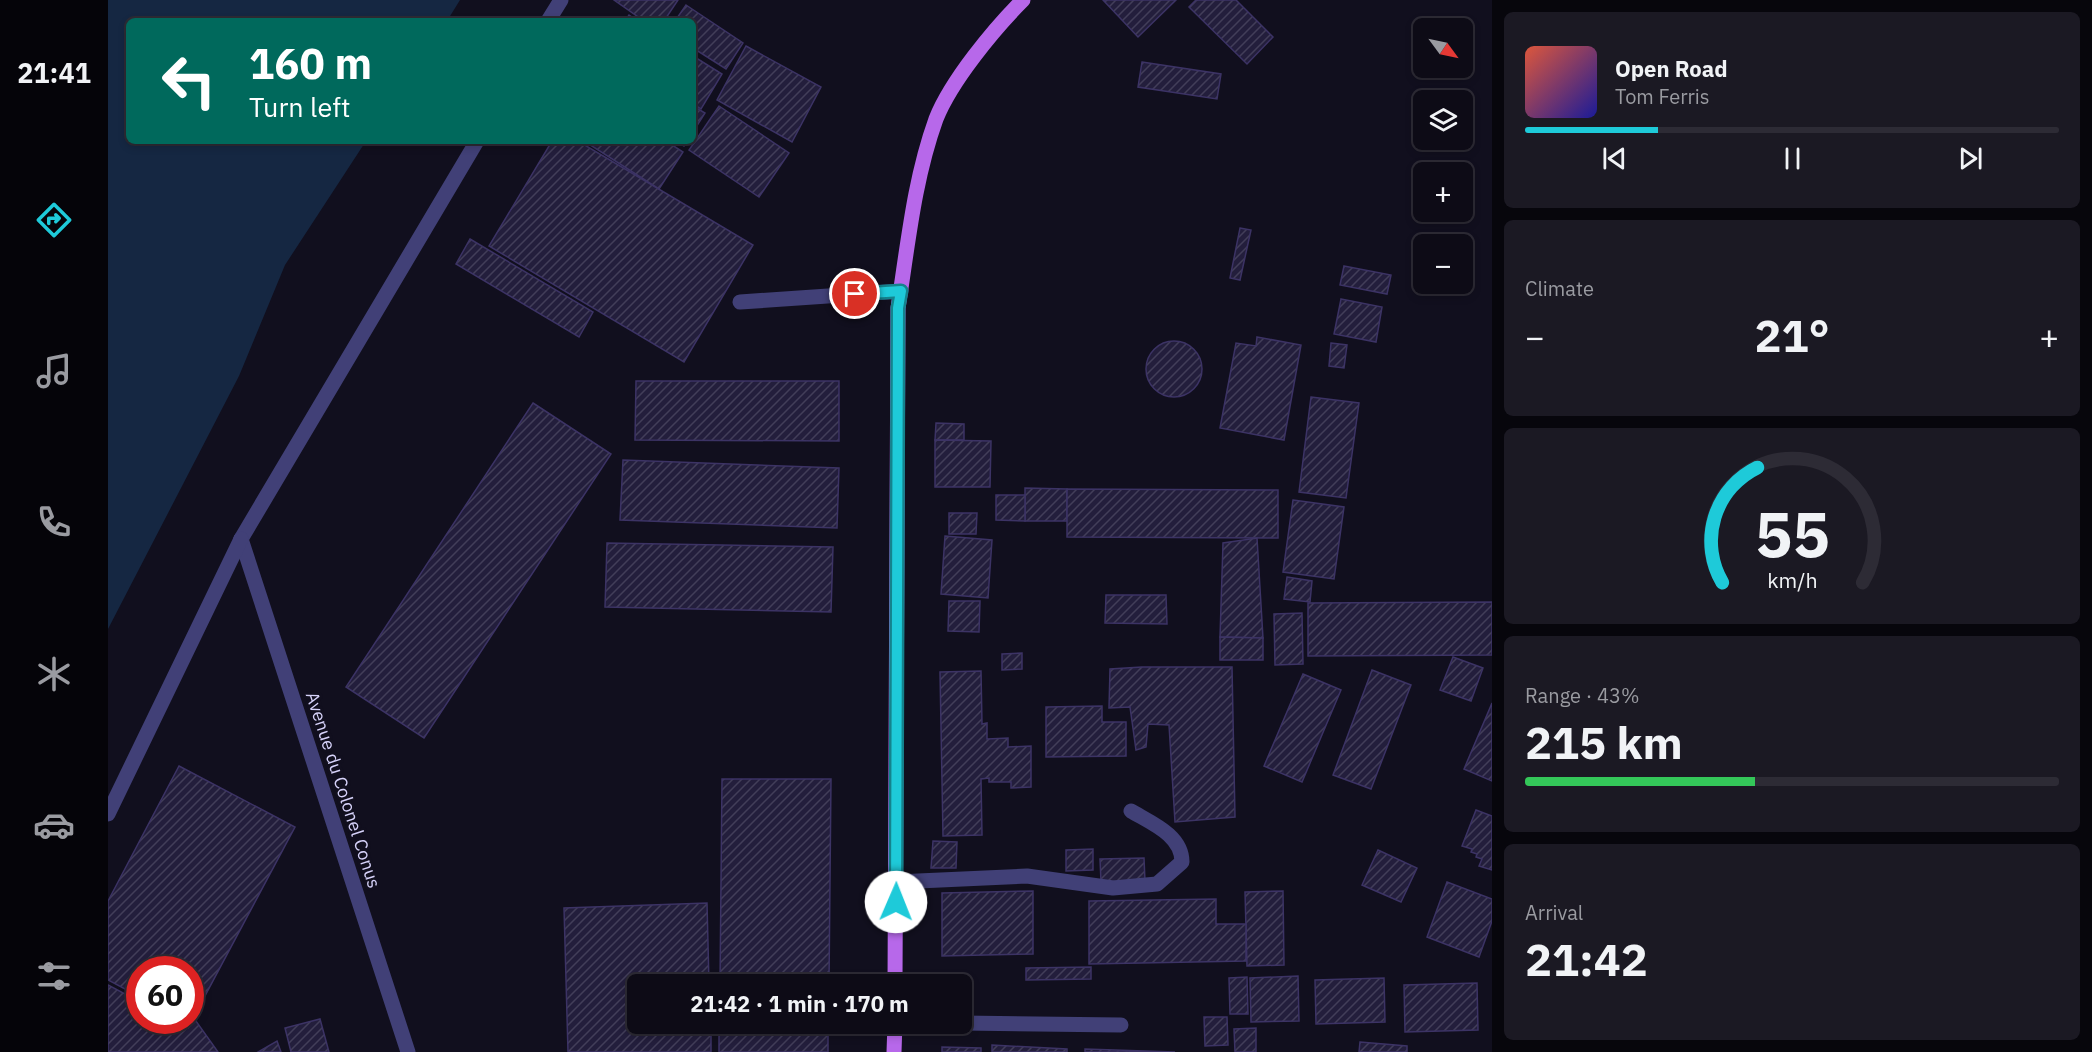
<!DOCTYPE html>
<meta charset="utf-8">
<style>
body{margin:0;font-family:"IBM Plex Sans",sans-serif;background:#1b1923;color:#f1f3f6;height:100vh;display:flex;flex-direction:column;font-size:22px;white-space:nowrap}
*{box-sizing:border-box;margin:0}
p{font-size:20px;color:#9a9ba1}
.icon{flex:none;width:33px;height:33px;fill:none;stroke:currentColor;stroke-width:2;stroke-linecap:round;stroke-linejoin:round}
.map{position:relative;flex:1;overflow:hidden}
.drawer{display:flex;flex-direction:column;gap:12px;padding:12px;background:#07060c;width:600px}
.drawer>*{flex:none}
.guide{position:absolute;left:18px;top:18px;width:570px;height:126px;border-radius:9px;box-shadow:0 3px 9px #0003,0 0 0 2px #2d2b35;background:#00695c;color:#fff;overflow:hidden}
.needle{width:39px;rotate:123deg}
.controls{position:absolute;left:1305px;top:18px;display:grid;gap:12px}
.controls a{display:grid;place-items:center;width:60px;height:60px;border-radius:9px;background:#0d0b16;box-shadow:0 3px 9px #0003,0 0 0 2px #2d2b35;font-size:30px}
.speed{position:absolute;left:18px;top:956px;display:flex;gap:12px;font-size:30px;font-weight:700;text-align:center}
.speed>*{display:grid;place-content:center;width:78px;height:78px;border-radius:50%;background:#0d0b16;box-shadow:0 3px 9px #0003,0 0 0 2px #2d2b35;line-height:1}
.speed .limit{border:9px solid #d22;background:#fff;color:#111}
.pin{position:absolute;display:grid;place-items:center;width:51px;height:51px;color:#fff;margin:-26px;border:3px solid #fff;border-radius:50%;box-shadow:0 2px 6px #0007}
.me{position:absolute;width:66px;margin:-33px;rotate:1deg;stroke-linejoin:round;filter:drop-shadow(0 0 4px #0008)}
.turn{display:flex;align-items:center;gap:21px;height:126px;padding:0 24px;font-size:27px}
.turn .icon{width:78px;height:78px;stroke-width:2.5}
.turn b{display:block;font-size:42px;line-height:51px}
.big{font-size:45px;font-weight:800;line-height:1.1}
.drawer .tile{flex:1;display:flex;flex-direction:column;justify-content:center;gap:9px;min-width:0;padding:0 21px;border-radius:9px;background:#1b1923}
.drawer .dial{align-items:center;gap:0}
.dial svg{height:156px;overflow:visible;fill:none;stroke:#2d2b35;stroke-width:7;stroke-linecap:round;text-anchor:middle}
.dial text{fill:#f1f3f6;stroke:none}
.song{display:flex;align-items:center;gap:18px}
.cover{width:72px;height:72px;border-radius:9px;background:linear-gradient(135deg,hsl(10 70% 55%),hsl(240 70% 35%))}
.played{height:6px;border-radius:3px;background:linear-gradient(90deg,#1ecad9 25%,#2d2b35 25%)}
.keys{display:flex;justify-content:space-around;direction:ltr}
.heat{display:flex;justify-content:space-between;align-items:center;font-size:33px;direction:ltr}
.charge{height:9px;border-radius:4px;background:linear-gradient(90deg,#34c759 43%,#2d2b35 0)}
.trip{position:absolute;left:519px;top:974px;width:345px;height:60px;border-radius:9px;background:#0d0b16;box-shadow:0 3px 9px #0003,0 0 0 2px #2d2b35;font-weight:800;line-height:60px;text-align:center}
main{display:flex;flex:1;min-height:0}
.tab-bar{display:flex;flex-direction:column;width:108px;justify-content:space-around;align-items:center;background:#050409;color:#9a9ba1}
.tab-bar .icon{width:42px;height:42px}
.tab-bar .on{color:#1ecad9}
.tab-bar b{font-size:27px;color:#f1f3f6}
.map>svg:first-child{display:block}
</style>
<main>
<nav class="tab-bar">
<b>21:41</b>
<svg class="icon on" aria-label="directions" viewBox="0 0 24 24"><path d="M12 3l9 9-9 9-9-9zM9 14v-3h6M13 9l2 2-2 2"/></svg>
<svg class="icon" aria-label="music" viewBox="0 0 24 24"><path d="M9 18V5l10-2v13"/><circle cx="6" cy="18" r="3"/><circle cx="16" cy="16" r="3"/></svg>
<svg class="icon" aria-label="phone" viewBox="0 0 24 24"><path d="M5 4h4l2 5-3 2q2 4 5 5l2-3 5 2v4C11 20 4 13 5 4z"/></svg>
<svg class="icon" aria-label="climate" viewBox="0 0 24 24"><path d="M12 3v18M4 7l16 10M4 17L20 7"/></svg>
<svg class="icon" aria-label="car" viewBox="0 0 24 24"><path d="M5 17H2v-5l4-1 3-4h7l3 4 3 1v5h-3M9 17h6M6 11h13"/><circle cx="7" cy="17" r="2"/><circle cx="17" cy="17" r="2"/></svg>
<svg class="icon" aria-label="filters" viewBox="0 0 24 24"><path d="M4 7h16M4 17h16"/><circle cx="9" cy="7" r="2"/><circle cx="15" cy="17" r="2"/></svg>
</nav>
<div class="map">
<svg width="1384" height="1052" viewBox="0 0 1384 1052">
<defs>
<pattern id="building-hatch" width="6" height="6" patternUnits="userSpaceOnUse" patternTransform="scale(1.5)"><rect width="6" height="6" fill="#231e3c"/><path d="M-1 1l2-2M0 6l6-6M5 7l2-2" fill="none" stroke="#423e59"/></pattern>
</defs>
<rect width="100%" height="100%" fill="#110f1e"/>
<polygon fill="#152742" points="0,0 352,0 339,21 21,21 21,141 258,141 177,265 131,376 0,629"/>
<g fill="url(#building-hatch)" stroke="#3c3365" stroke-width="1.5">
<polygon points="506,0 570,0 556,21 536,21"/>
<polygon points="995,0 1068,0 1030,37"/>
<polygon points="1088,0 1128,0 1165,37 1139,64 1081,7"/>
<polygon points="578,5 635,43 618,69 585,48 585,21 567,21"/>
<polygon points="521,15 530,21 517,21"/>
<polygon points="638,46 713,87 684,142 609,100"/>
<polygon points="585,56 614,74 593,109 585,104"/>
<polygon points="1034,62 1113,74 1109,99 1030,87"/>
<polygon points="585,106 597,113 585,132"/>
<polygon points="611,106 681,153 651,197 581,150"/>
<polygon points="444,141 470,141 645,245 576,362 381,246"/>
<polygon points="476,141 558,141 575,152 551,189"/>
<polygon points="567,141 580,141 576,146"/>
<polygon points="1132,228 1143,230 1132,280 1122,278"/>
<polygon points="362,239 485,312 471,337 348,264"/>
<polygon points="1236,266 1283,275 1279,294 1232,285"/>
<polygon points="1233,299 1274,307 1268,342 1226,334"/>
<polygon points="1149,337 1193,345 1176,440 1112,428 1128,343 1148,346"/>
<circle cx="1066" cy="369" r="28"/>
<polygon points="1223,343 1239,345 1236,368 1221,366"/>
<polygon points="528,381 731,381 731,441 527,440"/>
<polygon points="1203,397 1251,403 1238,498 1191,492"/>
<polygon points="425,403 503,454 316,738 238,687"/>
<polygon points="828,423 856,424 856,440 827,440"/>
<polygon points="827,440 883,441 882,487 827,487"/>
<polygon points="515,460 731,468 729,528 512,520"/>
<polygon points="917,488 959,489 959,521 917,521"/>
<polygon points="959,489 1170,490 1170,538 959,537"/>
<polygon points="888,495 917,495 917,521 888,520"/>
<polygon points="1185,500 1236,507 1226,579 1175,572"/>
<polygon points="841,513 869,513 868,534 841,534"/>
<polygon points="837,536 884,540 880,598 833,594"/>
<polygon points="1149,538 1155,638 1112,637 1115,543"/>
<polygon points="499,543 725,547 723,612 497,607"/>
<polygon points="1179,577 1204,581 1202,602 1176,599"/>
<polygon points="998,595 1058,595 1059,624 997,623"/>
<polygon points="841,601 872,601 871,632 840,631"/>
<polygon points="1384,602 1384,655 1200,656 1200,603"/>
<polygon points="1194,613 1195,664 1167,665 1166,614"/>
<polygon points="1112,637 1155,638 1155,660 1112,660"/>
<polygon points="914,653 914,669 894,670 894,654"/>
<polygon points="1345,657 1375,668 1363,701 1332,690"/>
<polygon points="1034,667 1124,667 1127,817 1067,822 1061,725 1040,724 1038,747 1028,750 1022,707 1001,708 1002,669"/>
<polygon points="1264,670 1303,685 1263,789 1225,775"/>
<polygon points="873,671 874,724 879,723 879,739 900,738 900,747 923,746 923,787 903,788 903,782 881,782 881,778 873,779 874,835 835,836 832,672"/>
<polygon points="1195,674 1233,690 1194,782 1156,766"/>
<polygon points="1384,703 1384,781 1356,769"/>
<polygon points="994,706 994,722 1018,722 1018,756 938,757 938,707"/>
<polygon points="71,766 187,827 82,1024 76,1020 82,1020 82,969 32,969 32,997 0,980 0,901"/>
<polygon points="614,779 723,779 721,984 612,984"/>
<polygon points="1368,810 1384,816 1384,870 1371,866 1374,859 1368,857 1369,854 1363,852 1364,849 1354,846"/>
<polygon points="825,841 849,842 848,868 823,868"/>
<polygon points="985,849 985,870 958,871 958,850"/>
<polygon points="1270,850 1309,868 1293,902 1254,885"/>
<polygon points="1036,858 1037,881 993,882 992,859"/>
<polygon points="1339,882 1384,899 1384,921 1371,957 1319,937"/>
<polygon points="925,891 925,954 834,956 834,893"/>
<polygon points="1175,891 1176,965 1139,966 1137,892"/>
<polygon points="1108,899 1108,924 1138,924 1138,961 981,964 981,901"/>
<polygon points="599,903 601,984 530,984 530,1023 603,1023 603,1052 460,1052 456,908"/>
<polygon points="983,967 983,979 918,980 918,968"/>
<polygon points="1190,976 1191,1021 1143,1022 1142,978"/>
<polygon points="1139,977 1140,1014 1122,1014 1121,978"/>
<polygon points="1276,978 1277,1022 1208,1024 1207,980"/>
<polygon points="1369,983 1370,1030 1297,1032 1296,985"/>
<polygon points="0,985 32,1002 32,1020 65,1020 80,1028 88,1021 110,1052 0,1052"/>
<polygon points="1096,1017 1119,1017 1120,1045 1097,1046"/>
<polygon points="212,1019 221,1052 183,1052 177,1028"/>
<rect x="611" y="1023" width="109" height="29"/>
<polygon points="1148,1028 1148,1052 1127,1052 1126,1029"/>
<polygon points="169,1041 173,1052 150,1052"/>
<polygon points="1252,1042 1299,1046 1299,1052 1251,1052"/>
<polygon points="884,1045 959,1049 959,1052 884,1052"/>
<polygon points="834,1047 873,1048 873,1052 834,1052"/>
<polygon points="977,1049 1067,1052 977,1052"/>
</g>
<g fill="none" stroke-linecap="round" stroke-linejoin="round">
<g stroke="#414077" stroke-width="15">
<polyline points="440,21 453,0"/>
<polyline points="632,302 793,291"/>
<polyline points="133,539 369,141"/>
<path d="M788,882L919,876L1005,888L1049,884L1074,862C1074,835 1043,823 1023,811"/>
<polyline points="854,1023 1013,1025"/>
</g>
<g stroke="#414077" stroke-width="15">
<polyline points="133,539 300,1052"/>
<polyline points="0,814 133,539"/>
</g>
<g stroke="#b768ea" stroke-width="15">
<path d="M787,984L790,308C800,244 806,180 828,119C843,81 886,29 915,0"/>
<polyline points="786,1052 787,1023"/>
</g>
</g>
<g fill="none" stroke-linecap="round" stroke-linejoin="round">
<defs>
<polyline id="route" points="747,294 793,291 790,308 788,902"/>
</defs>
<use href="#route" stroke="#14838d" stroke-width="15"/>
<use href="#route" stroke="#1ecad9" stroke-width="10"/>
</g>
<g text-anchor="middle" stroke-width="6" stroke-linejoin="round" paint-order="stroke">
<g font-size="18" fill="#d6d2f9" stroke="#110f1e">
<text transform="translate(235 790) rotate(72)" y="6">Avenue du Colonel Conus</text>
</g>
</g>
</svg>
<div class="controls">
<a><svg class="needle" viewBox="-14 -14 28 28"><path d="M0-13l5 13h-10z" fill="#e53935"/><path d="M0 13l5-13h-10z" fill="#9a9ba1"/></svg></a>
<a><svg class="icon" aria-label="layers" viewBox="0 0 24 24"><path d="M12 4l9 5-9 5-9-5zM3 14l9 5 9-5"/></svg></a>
<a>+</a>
<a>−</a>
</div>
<div class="speed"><div class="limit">60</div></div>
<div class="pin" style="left:747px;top:294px;background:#d93025"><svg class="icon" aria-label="arrive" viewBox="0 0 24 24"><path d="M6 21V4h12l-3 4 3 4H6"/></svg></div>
<svg class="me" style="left:788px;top:902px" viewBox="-20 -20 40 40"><circle r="19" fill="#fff"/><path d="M0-13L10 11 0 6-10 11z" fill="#1ecad9"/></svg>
<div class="trip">21:42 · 1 min · 170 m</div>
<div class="guide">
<div class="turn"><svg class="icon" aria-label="left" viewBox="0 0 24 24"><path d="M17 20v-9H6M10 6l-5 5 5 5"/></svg><div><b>160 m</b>Turn left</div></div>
</div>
</div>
<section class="drawer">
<div class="tile">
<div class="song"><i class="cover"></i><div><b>Open Road</b><p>Tom Ferris</p></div></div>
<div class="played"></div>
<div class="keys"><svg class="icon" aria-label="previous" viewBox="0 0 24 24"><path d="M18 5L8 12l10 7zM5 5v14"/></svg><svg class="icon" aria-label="pause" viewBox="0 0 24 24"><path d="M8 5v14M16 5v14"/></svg><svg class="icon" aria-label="next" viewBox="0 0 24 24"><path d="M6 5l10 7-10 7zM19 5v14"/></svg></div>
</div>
<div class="tile"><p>Climate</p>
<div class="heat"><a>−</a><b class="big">21°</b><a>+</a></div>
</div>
<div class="tile dial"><svg viewBox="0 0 100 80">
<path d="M14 69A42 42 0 1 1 86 69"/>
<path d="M14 69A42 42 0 0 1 32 10" stroke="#1ecad9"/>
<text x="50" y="56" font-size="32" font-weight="700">55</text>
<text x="50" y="72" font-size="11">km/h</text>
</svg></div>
<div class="tile"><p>Range · 43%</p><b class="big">215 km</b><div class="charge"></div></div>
<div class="tile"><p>Arrival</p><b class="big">21:42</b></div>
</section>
</main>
